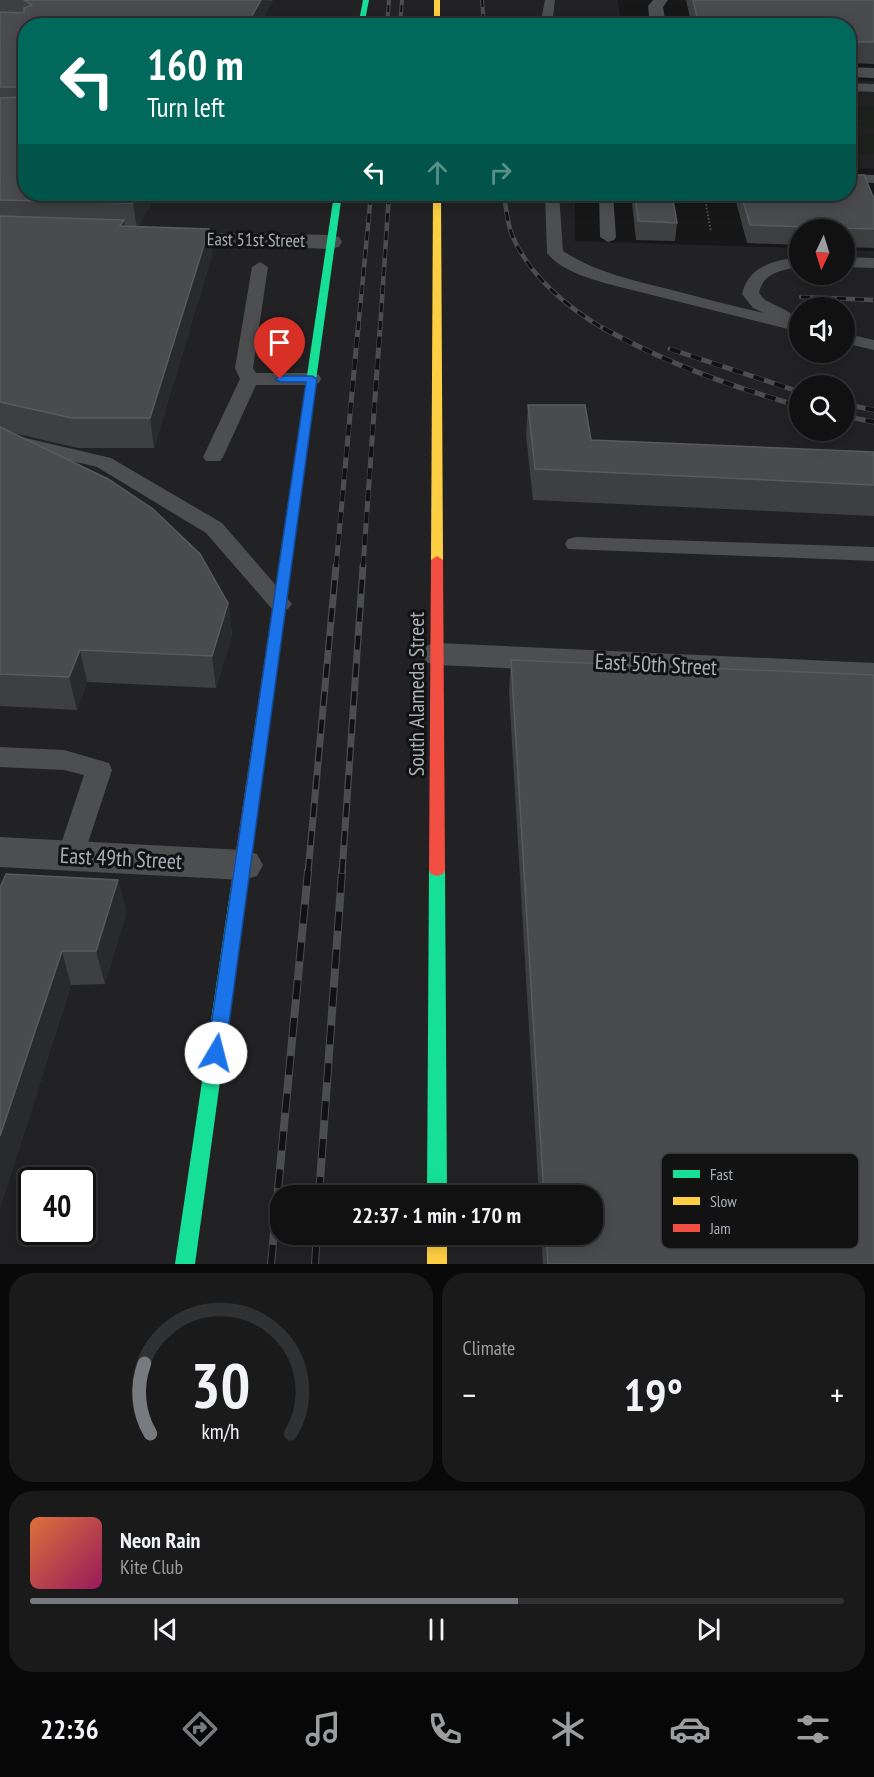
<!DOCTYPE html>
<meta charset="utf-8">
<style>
body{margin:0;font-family:"PT Sans Narrow",sans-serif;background:#1a1a1b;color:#f1f3f6;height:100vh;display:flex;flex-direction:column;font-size:22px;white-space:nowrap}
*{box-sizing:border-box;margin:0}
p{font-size:20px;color:#9c9d9f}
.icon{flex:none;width:33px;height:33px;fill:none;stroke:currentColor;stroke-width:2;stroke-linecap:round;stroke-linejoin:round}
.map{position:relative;height:1264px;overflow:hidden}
.sheet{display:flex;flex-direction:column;gap:9px;padding:9px;background:#09090a;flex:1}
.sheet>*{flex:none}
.guide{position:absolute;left:18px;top:18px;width:838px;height:183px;border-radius:24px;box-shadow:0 3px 15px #0003,0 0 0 2px #303132;background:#00695c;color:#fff;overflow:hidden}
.needle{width:39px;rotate:184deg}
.tools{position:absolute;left:789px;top:219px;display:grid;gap:12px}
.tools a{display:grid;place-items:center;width:66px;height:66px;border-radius:50%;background:#111112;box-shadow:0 3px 15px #0003,0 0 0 2px #303132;font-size:30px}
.speed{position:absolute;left:18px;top:1167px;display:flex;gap:12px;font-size:30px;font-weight:700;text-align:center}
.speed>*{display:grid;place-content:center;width:78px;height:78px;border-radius:50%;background:#111112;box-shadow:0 3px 15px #0003,0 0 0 2px #303132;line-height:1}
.speed .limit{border:3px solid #111;border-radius:9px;background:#fff;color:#111}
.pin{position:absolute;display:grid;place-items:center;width:51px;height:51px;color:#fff;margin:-62px -26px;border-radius:50% 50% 50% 0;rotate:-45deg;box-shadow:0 0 6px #0007}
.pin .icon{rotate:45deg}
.me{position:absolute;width:66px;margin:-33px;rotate:8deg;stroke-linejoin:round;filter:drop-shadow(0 0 4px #0008)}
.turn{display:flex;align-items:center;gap:21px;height:126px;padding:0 30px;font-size:27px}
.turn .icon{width:78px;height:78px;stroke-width:2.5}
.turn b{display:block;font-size:42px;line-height:51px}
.lanes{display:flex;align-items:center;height:57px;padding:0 30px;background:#0003;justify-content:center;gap:30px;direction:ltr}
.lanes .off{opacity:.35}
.big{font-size:45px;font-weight:700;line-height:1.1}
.sheet .tile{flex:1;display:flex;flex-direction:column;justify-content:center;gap:9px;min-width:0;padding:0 21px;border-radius:24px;background:#1a1a1b}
.sheet .dial{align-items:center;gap:0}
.dial svg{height:156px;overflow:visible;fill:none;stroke:#303132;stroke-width:7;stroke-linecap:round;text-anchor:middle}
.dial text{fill:#f1f3f6;stroke:none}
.song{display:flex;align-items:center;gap:18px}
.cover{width:72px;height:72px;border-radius:9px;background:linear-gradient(135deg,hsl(20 70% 55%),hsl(330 70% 35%))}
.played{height:6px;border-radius:3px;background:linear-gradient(90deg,#777a7f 60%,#303132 60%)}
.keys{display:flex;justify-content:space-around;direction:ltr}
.heat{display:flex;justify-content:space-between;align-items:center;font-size:33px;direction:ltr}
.sheet .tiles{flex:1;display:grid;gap:9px;grid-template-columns:1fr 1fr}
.tile:last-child{grid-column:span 2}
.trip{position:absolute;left:270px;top:1185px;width:333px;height:60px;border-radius:24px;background:#111112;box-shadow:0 3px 15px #0003,0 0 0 2px #303132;font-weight:700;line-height:60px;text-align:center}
.dock{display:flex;height:96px;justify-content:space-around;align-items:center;background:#070707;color:#9c9d9f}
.dock .icon{width:42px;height:42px}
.dock .active{color:#777a7f}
.dock b{font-size:27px;color:#f1f3f6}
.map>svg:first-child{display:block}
</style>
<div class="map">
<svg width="874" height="1264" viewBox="0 0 874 1264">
<rect width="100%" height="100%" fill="#171718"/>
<g fill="#222224" fill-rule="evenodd">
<path d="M0,0H618L621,25L26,26V194H575V241L799,248L800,274H844L845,250L874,251V1264H0ZM800,308H844V352H800ZM800,386H844V430H800ZM32,1180H82V1232H32ZM280,1196H592V1234H280Z"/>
<polygon points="849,80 874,81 874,169 849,168"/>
</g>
<g fill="#1c211c">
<polygon points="849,106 874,107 874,128 849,124"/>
<polygon points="874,133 874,154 854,153 860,168 849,167 849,143 860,136"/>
</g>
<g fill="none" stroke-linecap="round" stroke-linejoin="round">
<polyline stroke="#4d4f51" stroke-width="2" stroke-dasharray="1.5 2" stroke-linecap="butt" points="704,194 711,232"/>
<g fill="#4c4e50" fill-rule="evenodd">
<polygon points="545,0 555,0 552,26 540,26"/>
<polygon points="849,83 874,84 874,92 849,91"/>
<polygon points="849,174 874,175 874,183 849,182"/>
<path d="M545,194H559L563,251C595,272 631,280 668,289C700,297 732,306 764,313L753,308L742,294C749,265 773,261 800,257V267C781,270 763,273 759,293L765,300L789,312L792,316L789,319L800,322V332L616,286C594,280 562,272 547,253Z"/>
<polygon points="599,194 613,194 616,237 614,240 608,242 600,237"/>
<polygon points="844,257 874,258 874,268 844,267"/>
<polygon points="260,262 268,267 253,368 256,373 312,373 319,375 321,379 319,383 312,385 256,385 223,457 220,461 206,461 203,457 240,379 235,368 252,267"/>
<polygon points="844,333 874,340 874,350 844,343"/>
<polygon points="0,432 111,458 222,523 292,604 288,609 280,611 272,609 206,533 97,467 0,444"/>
<polygon points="576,537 874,547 874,561 568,549 565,544 568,539"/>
<polygon points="0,747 64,750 109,763 112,770 81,864 71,867 61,864 57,856 84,775 64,770 0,767"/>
</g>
<g fill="#4c4e50" fill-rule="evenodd">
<polygon points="653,0 668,0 663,7 666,26 650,26 648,6"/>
<polygon points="849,67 874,68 874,78 849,77"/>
<polygon points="165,232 331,235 339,237 342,242 339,247 331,249 157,243 154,238 157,233"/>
<polygon points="437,643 874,663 874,685 437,665 425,662 420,654 425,646"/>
<polygon points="0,837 243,850 257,854 263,865 257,876 243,880 0,867"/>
</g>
<g fill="#16e098" fill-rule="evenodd">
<polygon points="363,0 369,0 364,26 358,26"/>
<polygon points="334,194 342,194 312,409 307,412 302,409"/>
<polygon points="437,864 443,866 445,870 447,1196 427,1196 429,870 431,866"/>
<polygon points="238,885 244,887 246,892 195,1264 175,1264 230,892 232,887"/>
</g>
<g fill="#ffcf43" fill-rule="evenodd">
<rect x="434" y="0" width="6" height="26"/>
<polygon points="433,194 441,194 443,560 437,564 431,560"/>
<rect x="427" y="1234" width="20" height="30"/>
</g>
<g fill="#f24e42" fill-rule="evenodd">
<polygon points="307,406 312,409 246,892 244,897 238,899 232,897 230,892 302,409"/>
<polygon points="437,556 443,560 445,870 443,874 437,876 431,874 429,870 431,560"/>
</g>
<defs>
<g id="rail-far4">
<polyline points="482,0 484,26"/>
<polyline points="387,26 389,0"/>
<polyline points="400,26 402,0"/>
</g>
<g id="rail-far3">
<path d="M504,194C506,208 507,222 512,235C529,276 569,309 606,330"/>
<polyline points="801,297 874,300"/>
<polyline points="358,330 371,194"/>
<polyline points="380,330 389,194"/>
</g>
<g id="rail-far2">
<path d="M603,328C666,363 731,387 800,406"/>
<polyline points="670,349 800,392"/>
<polyline points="844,404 874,410"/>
<polyline points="844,416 874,422"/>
<polyline points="336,567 358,328"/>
<polyline points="363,567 380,328"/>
</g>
<g id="rail-far1">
<polyline points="308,873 336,566"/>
<polyline points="342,873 363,566"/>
</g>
<g id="rail">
<polyline points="319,1196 342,871"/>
<polyline points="271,1264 308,871"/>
<polyline points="315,1264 317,1234"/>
</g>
</defs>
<use href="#rail-far4" stroke="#4c4d4f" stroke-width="4"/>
<use href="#rail-far3" stroke="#4c4d4f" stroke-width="4.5"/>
<use href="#rail-far2" stroke="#4c4d4f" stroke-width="5"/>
<use href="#rail-far1" stroke="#4c4d4f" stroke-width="7"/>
<use href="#rail" stroke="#4c4d4f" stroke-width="8"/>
<use href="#rail-far4" stroke="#121213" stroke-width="2" stroke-dasharray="7" stroke-linecap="butt"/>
<use href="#rail-far3" stroke="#121213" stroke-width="3" stroke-dasharray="9" stroke-linecap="butt"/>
<use href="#rail-far2" stroke="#121213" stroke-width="4" stroke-dasharray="11" stroke-linecap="butt"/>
<use href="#rail-far1" stroke="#121213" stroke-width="4.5" stroke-dasharray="14" stroke-linecap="butt"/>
<use href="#rail" stroke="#121213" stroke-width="6" stroke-dasharray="19" stroke-linecap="butt"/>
</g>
<g fill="#3d3f41">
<polygon points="0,0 273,0 26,194 156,194 138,227 209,229 212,255 154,448 78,448 9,432 228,603 232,635 216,688 87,682 77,710 0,706"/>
<polygon points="686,0 874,0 874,64 849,63 849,26 692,26"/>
<polygon points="631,194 672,194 677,223 675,241 636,240"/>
<polygon points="734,194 849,194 874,199 874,248 844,247 844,230 800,230 800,245 747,243"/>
<polygon points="528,405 591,440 874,452 874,516 533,500 526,435"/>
<polygon points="511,660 874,1264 543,1264 541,1234 592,1234 592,1196 539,1196 509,692"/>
<polygon points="118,880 126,913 105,984 71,985 0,1208 0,888"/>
</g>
<g fill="#292a2b">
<polygon points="261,0 273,1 260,26 250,19"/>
<polygon points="139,194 156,194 137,229 133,203"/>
<polygon points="124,220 128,246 120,226"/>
<polygon points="209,229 212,255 154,448 150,418"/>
<polygon points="228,603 232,635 216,688 212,656"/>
<polygon points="80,650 87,682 77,710 69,677"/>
<polygon points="118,880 126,913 105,984 96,951"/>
<polygon points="62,951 71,985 0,1208 0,1136"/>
</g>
<g fill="#494b4e" stroke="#585b5e" stroke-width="1.5">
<polygon points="24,0 261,0 250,19 276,20 273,26 26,26 26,194 139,194 133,203 0,200 0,98 22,97 24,95 22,87 0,87 0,12 24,13 24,8 32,5"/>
<polygon points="693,0 874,0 874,42 849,42 849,26 699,26"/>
<polygon points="849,175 864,175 874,199 874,229 750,225 741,194 849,194"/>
<polygon points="635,194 672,194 677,223 638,221"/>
<polygon points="0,216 124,220 120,226 209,229 150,418 72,418 0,402"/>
<polygon points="528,405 585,405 591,440 874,452 874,485 535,469"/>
<polygon points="0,427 108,479 153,509 200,554 228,603 212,656 80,650 69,677 0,674"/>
<polygon points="511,660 874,675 874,1264 548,1264 546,1234 592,1234 592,1196 544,1196"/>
<polygon points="6,874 118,880 96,951 62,951 0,1136 0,888"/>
</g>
<polygon fill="#1a73e8" stroke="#114b97" stroke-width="1.5" points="312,376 317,379 225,1053 222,1059 216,1061 209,1059 207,1053 306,382 280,382 275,379 280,376"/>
<g text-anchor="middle" stroke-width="6" stroke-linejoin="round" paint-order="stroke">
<g font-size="18" fill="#aab0b7" stroke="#121213">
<text transform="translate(256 240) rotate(1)" y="6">East 51st Street</text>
</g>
<g font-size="22" fill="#aab0b7" stroke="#121213">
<text transform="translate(656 664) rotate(3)" y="8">East 50th Street</text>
<text transform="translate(416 694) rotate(-90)" y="8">South Alameda Street</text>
<text transform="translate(121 858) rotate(3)" y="8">East 49th Street</text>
</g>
</g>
<rect x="661" y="1153" width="198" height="96" rx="9" fill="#121213" stroke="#404144" stroke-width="1.5"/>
<rect x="673" y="1170" width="27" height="8" fill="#16e098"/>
<rect x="673" y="1197" width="27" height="8" fill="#ffcf43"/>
<rect x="673" y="1224" width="27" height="8" fill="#f24e42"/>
<g font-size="16" fill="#aab0b7">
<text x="710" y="1180">Fast</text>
<text x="710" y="1207">Slow</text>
<text x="710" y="1234">Jam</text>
</g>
</svg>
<div class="tools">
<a><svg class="needle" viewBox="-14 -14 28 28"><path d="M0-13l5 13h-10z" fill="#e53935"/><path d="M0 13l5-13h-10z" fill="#9c9d9f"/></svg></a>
<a><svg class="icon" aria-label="sound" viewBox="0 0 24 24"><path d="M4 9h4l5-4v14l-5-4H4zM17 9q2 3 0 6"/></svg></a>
<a><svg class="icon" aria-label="search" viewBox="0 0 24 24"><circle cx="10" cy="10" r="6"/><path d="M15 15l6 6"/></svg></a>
</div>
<div class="speed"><div class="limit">40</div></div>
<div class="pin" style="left:280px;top:379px;background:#d93025"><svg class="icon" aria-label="arrive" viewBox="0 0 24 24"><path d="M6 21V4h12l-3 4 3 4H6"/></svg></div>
<svg class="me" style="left:216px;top:1053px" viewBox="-20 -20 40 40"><circle r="19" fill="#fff"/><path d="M0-13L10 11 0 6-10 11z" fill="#1a73e8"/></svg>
<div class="trip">22:37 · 1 min · 170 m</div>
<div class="guide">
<div class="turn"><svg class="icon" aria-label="left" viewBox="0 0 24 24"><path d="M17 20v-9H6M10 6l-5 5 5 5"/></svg><div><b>160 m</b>Turn left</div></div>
<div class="lanes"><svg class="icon" aria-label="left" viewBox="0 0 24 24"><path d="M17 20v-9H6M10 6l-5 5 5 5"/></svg><svg class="icon off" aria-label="ahead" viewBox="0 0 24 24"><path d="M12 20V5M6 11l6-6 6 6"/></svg><svg class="icon off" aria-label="right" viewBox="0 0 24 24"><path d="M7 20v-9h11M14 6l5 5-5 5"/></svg></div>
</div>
</div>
<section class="sheet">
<div class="tiles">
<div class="tile dial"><svg viewBox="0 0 100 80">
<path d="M14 69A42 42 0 1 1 86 69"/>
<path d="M14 69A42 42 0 0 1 11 33" stroke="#777a7f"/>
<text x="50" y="56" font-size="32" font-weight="700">30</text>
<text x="50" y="72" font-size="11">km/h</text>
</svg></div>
<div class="tile"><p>Climate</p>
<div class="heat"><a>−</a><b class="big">19°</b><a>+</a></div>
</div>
<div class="tile">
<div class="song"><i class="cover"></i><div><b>Neon Rain</b><p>Kite Club</p></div></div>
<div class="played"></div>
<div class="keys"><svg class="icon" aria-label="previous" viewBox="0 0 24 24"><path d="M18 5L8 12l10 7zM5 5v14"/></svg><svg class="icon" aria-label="pause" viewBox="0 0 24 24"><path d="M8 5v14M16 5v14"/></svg><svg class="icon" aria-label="next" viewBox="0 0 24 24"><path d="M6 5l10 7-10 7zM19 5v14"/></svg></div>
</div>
</div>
</section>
<nav class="dock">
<b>22:36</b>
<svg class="icon active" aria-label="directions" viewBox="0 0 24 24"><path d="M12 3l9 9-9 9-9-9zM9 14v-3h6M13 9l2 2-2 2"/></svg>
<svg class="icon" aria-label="music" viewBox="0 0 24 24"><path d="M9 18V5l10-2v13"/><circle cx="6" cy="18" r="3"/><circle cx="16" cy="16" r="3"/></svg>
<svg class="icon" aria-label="phone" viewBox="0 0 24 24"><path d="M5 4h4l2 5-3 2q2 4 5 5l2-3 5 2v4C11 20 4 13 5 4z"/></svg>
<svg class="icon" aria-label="climate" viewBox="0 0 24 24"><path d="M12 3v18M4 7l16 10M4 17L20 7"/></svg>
<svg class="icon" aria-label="car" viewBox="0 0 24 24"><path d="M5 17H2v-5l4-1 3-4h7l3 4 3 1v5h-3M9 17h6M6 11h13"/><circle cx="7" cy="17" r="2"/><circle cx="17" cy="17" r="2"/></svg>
<svg class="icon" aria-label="filters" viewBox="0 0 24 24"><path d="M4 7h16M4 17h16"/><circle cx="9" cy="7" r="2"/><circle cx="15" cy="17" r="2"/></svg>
</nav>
